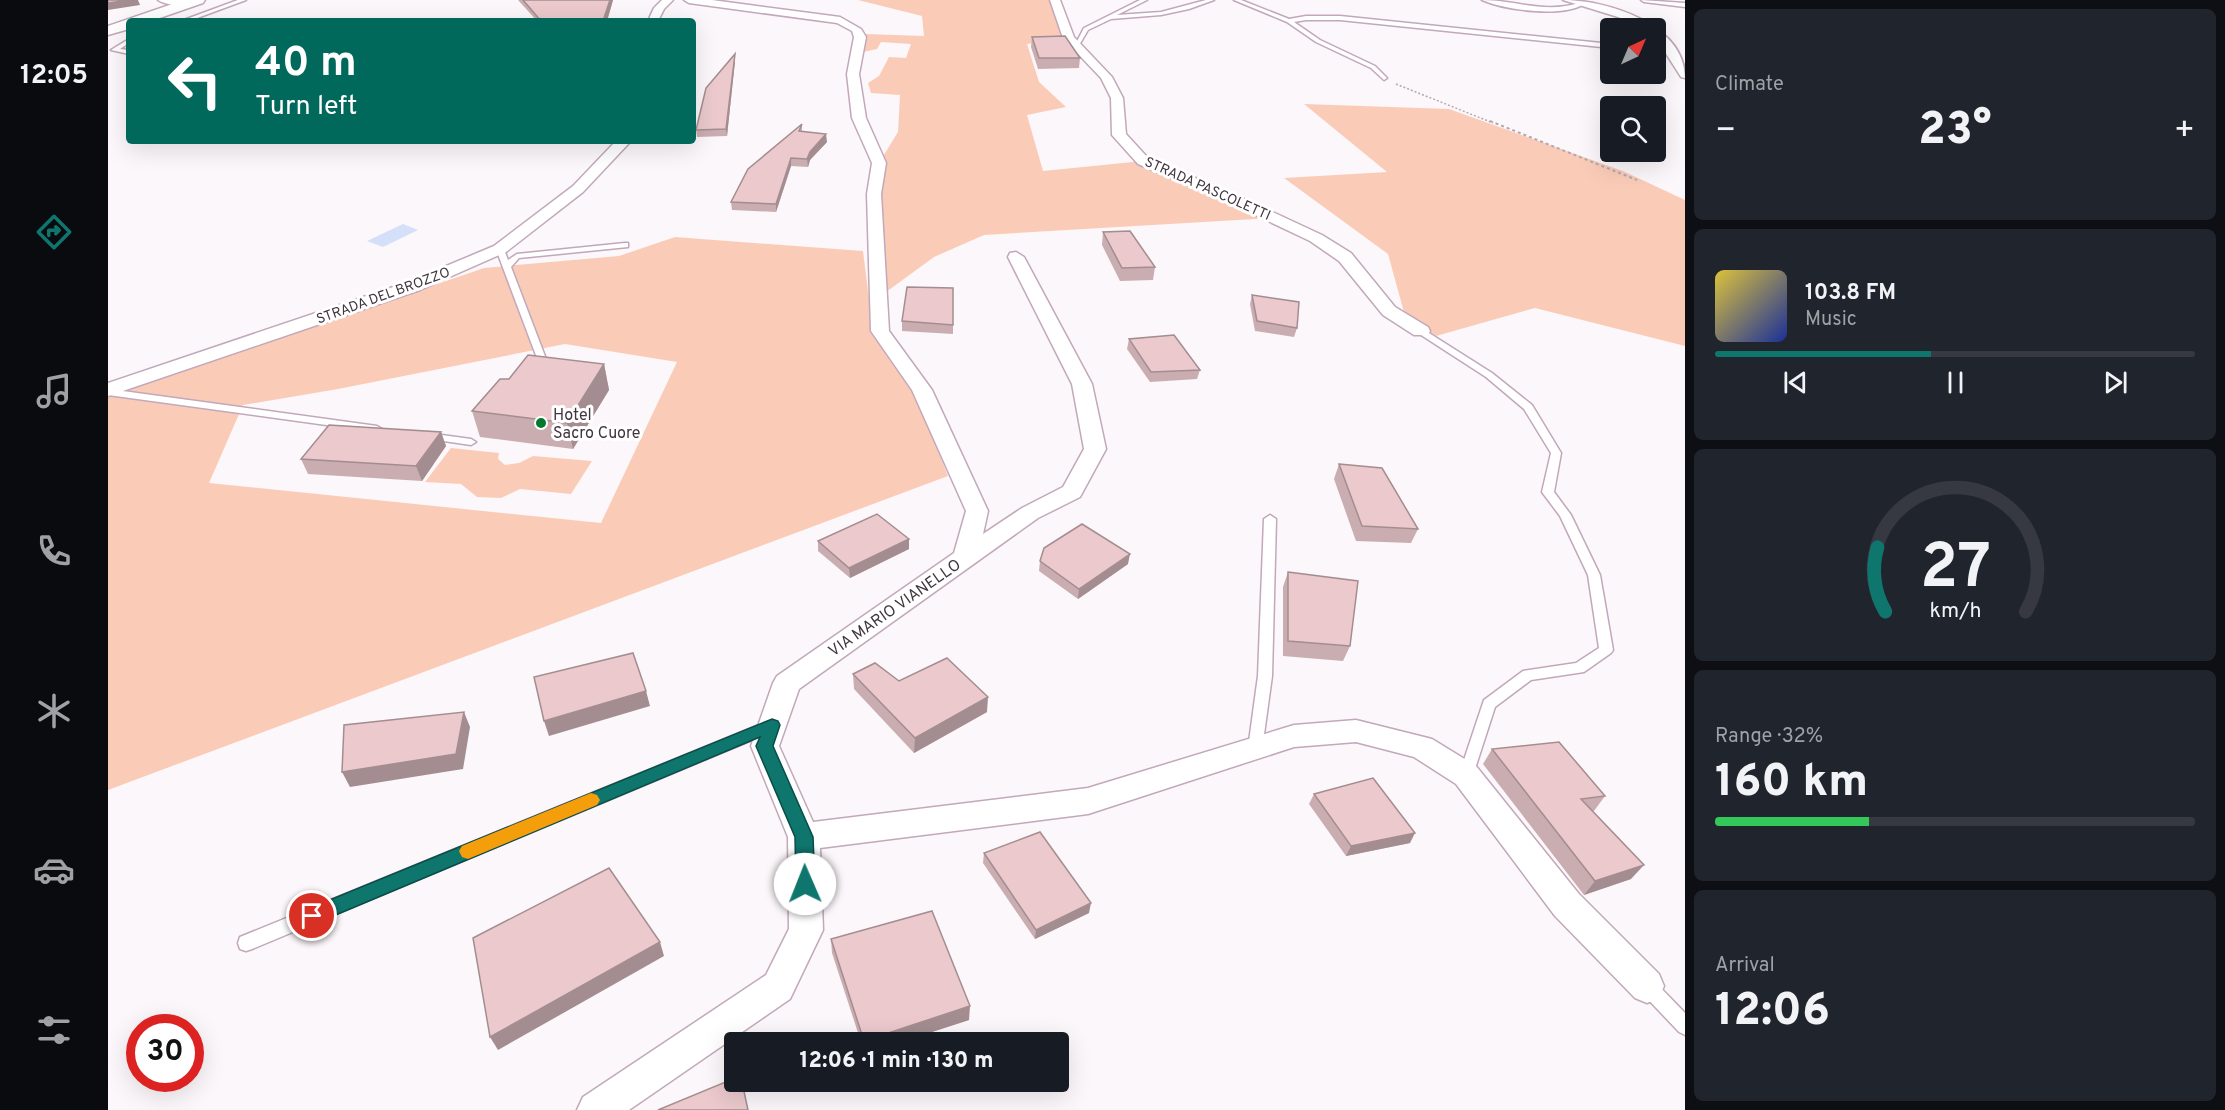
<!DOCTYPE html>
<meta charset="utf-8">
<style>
body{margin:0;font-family:Overpass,sans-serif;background:#20242c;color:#f1f3f6;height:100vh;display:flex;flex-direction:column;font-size:22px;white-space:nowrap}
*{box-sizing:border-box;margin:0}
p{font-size:20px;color:#9ea1a6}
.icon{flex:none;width:33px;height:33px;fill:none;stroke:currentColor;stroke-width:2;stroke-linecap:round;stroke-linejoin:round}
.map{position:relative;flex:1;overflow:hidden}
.sheet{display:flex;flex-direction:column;gap:9px;padding:9px;background:#0d0f14;width:540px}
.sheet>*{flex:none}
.top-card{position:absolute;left:18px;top:18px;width:570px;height:126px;border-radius:6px;box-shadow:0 6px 24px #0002;background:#00695c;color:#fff;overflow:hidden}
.needle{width:39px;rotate:44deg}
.buttons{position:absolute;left:1492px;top:18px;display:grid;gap:12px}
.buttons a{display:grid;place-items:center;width:66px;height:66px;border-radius:6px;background:#171b24;box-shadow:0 6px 24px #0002;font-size:30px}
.speed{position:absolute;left:18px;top:1014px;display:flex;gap:12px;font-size:30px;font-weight:700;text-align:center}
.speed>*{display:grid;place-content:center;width:78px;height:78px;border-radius:50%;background:#171b24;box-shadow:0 6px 24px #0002;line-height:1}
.speed .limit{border:9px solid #d22;background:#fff;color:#111}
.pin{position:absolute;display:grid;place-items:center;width:51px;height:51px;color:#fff;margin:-26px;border:3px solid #fff;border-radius:50%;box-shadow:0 2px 6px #0007}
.me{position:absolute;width:66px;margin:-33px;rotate:359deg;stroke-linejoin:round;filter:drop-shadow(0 0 4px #0008)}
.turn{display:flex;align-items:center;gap:21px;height:126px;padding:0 30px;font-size:27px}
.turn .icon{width:78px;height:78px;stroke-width:2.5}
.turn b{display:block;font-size:42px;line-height:51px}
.big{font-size:45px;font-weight:800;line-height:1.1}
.sheet .tile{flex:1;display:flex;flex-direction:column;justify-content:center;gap:9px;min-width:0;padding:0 21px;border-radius:9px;background:#20242c}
.sheet .dial{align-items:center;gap:0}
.dial svg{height:156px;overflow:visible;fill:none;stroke:#363941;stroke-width:7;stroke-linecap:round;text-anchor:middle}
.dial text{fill:#f1f3f6;stroke:none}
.song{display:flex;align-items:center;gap:18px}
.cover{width:72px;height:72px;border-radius:9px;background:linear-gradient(135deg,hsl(50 70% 55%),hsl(230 70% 35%))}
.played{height:6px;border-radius:3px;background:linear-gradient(90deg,#0f766e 45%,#363941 45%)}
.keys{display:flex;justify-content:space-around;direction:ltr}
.heat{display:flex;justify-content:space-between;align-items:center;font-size:33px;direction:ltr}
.charge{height:9px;border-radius:4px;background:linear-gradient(90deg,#34c759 32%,#363941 0)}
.trip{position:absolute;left:616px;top:1032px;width:345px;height:60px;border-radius:6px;background:#171b24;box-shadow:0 6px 24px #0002;font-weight:800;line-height:60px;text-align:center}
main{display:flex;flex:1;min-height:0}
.tabs{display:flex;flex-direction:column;width:108px;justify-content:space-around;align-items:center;background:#090b0e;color:#9ea1a6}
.tabs .icon{width:42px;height:42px}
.tabs .selected{color:#0f766e}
.tabs b{font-size:27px;color:#f1f3f6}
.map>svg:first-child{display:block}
</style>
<main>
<nav class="tabs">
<b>12:05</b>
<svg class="icon selected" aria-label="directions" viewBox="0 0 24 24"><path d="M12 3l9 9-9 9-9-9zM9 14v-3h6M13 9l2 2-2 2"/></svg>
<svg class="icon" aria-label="music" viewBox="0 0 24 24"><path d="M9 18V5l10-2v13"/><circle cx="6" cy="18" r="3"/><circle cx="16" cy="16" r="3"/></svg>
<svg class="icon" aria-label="phone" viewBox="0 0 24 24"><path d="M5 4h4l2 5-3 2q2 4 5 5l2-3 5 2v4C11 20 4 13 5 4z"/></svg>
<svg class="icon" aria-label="climate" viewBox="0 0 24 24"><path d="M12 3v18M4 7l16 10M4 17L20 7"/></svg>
<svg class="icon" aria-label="car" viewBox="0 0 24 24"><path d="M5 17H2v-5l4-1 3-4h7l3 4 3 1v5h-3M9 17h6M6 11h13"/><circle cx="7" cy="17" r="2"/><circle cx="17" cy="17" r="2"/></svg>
<svg class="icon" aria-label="filters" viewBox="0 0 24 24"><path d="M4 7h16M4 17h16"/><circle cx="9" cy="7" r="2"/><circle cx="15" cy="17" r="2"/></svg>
</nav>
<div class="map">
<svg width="1577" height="1110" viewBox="0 0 1577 1110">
<rect width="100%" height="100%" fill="#fcf7fa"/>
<g fill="#faccb8" fill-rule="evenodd">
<polygon points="750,0 947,0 961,38 919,44 931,82 958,107 919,115 935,171 1035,161 1166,218 876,235 826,257 770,298 771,163 790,132 792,95 763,93 760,83 771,76 781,57 798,58 803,44 773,42 769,49 755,52 758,34 816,36 814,16"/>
<polygon points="1196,104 1341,109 1515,171 1577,200 1577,346 1427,308 1328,336 1297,316 1280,254 1176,178 1279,172"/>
<path d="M567,237L755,251L765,331L806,391L840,476L0,790V390L181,335L376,268L511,256ZM457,344L569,362L493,523L101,483L135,405L230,389Z"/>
<polygon points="343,448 391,453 390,459 397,465 411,463 425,456 484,461 463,494 412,489 393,498 369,497 353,484 317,482"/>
</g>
<polygon fill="#d4dff9" points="295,224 310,230 275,247 259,241"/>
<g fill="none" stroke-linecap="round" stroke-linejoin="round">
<defs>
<g id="service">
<polygon points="130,0 138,0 81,21 73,21"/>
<polygon points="1032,0 1039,0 1009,15 1053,12 1098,0 1106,0 1081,9 1053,15 1003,19 980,30 970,47 966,47 976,28"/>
<polygon points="1126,0 1133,0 1181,19 1198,16 1232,16 1503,44 1503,48 1232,20 1198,20 1186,22 1212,40 1267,66 1279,78 1276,80 1263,68 1208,42 1179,22"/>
<path d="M1374,0C1409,0 1439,15 1473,2L1476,4C1454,18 1397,10 1374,0Z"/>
<polygon points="1533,0 1577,3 1577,7 1536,2"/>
<polygon points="21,39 21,43 12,49 21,50 21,54 3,50"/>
<polygon points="1548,48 1567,51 1564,53 1548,52"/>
<polygon points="517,243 520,243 520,247 411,258 403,267 443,372 441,374 435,374 388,249 395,247 400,260 409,254"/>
<polygon points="1313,328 1384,373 1424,405 1453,453 1446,492 1463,515 1492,575 1505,650 1503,653 1476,672 1423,680 1387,707 1365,775 1363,779 1358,781 1353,779 1351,775 1376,700 1415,671 1468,663 1491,648 1480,575 1452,516 1434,492 1443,453 1416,409 1378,377 1310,333 1308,331"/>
<polygon points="0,389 269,426 274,429 269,432 0,395"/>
<polygon points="319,433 363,439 368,442 363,445 315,438 314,436 315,434"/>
<polygon points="1162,515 1168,519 1164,676 1154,749 1152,753 1147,755 1142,753 1140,749 1150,676 1156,519"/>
<polygon points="663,720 668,722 670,726 668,730 144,949 138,951 132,949 130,943 132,937"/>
<polygon points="1540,979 1546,981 1577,1013 1577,1035 1571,1032 1534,993 1531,987 1534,981"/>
</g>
<g id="minor">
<path d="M50,0H81L86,3C78,8 58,5 50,0Z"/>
<polygon points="554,0 565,0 556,9 550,21 540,21 546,8"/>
<polygon points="576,0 604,0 732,17 753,29 758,37 751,74 758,118 778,163 773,194 781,331 824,390 880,511 875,534 914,508 955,487 976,449 964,384 900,257 902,253 908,252 916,257 984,384 998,449 972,497 930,518 691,689 671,746 705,822 980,788 1186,725 1248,720 1324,739 1368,766 1471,894 1551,974 1556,986 1551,998 1539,1003 1527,998 1447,916 1348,784 1306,757 1248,742 1186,747 980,814 712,848 715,930 682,999 521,1110 469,1110 475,1097 658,975 681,929 680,837 643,746 665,683 669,676 846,553 858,511 804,390 763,331 759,194 764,163 744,118 739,74 746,37 744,31 729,23 581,3"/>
<polygon points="942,0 952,0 966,37 1004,77 1015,98 1018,134 1040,158 1130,196 1214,235 1243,253 1287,307 1320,327 1322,331 1320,335 1306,335 1275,315 1231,261 1202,241 1120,202 1030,164 1004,135 1003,98 993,78 955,38"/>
<path d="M1455,0C1499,0 1577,24 1577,78L1573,77L1548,38V28H1535L1510,17Z"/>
<polygon points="508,141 523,141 475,192 398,252 312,290 0,396 0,383 300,282 386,246 465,186"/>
</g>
<polygon id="secondary" points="76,0 97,0 95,3 43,21 21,21 21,29 0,35 0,26"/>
</defs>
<use href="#service" stroke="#c2a8ba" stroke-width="3"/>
<use href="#minor" stroke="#c2a8ba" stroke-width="3"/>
<use href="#secondary" stroke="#c2a8ba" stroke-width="3"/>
<polyline stroke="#b0a9ae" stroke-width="1.5" stroke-dasharray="2 2" stroke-linecap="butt" points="1288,84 1385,123"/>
<polyline stroke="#b0a9ae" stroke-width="2" stroke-dasharray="3 3" stroke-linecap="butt" points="1382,121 1529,180"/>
<use href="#service" fill="#fff" fill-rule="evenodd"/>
<use href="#minor" fill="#fff" fill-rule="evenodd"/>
<use href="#secondary" fill="#fff" fill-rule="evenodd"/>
</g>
<g fill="#caadb0">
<polygon points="410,0 505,0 499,21 429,21"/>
<polygon points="924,37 972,58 971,68 930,69 923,47"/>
<polygon points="627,54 627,61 619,136 589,137 588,130"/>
<polygon points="694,124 694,131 719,142 702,160 700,167 683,166 668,212 624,210 623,202"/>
<polygon points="995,232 1047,267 1045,280 1012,281 994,245"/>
<polygon points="1144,295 1189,328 1186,337 1147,331 1142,304"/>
<polygon points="794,321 845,325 845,334 794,331"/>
<polygon points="1021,339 1092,370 1089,379 1042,382 1019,349"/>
<polygon points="496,364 501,390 465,449 372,437 364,411 401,379"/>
<polygon points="333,432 338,446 314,481 200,474 193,459"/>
<polygon points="1231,464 1310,529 1303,543 1248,541 1226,479"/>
<polygon points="710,541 801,549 742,578 710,551"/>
<polygon points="932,561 1020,564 970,599 931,571"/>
<polygon points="1180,572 1242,646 1235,661 1175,656 1175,587"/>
<polygon points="745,674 791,681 879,712 806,753 746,689"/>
<polygon points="1384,749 1497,796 1486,811 1484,811 1523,879 1476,895 1375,764"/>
<polygon points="1206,794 1302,843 1238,856 1201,804"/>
<polygon points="876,853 981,913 927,939 875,863"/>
<polygon points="723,939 861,1020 793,1042 753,1042 724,953"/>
</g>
<g fill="#a48d90">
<polygon points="21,0 30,0 32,5 0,10 0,3"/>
<polygon points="502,0 505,0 499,21 495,21"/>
<polygon points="627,54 627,61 619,136 618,129"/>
<polygon points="718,134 719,142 702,160 700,167 699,159 702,152"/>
<polygon points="683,158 683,166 668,212 668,204"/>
<polygon points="496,364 501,390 465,449 459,423"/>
<polygon points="333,432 338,446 314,481 308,466"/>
<polygon points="801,539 801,549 742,578 741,568"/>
<polygon points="1022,554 1020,564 970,599 971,589"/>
<polygon points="538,691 542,706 441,736 436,721"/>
<polygon points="880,697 879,712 806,753 807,738"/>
<polygon points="356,712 362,727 355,769 242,787 234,772"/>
<polygon points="1307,833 1302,843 1238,856 1243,846"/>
<polygon points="1536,865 1523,879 1476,895 1487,881"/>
<polygon points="983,903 981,913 927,939 928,930"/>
<polygon points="552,942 556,956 390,1050 382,1037"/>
<polygon points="862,1006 861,1020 793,1042 756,1042 756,1041"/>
</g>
<g fill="#ebc9cd" stroke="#a48d90" stroke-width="1.5">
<polygon points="0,0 21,0 0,3"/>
<polygon points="415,0 502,0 495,21 433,21"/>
<polygon points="957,36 972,58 931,58 924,37"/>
<polygon points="627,54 618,129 588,130 598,88"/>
<polygon points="694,124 691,131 718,134 702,152 699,159 683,158 668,204 623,202 640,169"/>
<polygon points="1022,231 1047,267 1014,268 995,232"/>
<polygon points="799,287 845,288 845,325 794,321"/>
<polygon points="1144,295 1191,302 1189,328 1149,321"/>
<polygon points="1066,335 1092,370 1043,372 1021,339"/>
<polygon points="420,355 496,364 459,423 364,411 392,379 401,379"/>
<polygon points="221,425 333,432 308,466 193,459"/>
<polygon points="1231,464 1274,468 1310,529 1254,526"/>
<polygon points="769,514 801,539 741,568 710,541"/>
<polygon points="974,524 1022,554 971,589 932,561 936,548"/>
<polygon points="1180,572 1250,581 1242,646 1180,641"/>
<polygon points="525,653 538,691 436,721 426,677"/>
<polygon points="839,658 880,697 807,738 745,674 767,663 791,681"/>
<polygon points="356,712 348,754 234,772 236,725"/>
<polygon points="1451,742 1497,796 1473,799 1536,865 1487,881 1384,749"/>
<polygon points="1265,778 1307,833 1243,846 1206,794"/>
<polygon points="932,832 983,903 928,930 876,853"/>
<polygon points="501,868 552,942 382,1037 365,938"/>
<polygon points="824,911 862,1006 756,1041 723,939"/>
<polygon points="627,1078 627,1082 634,1082 640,1110 550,1110"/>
</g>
<polygon fill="#0f766e" stroke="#0a4d48" stroke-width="1.5" points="664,719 670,721 672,725 665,746 705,837 707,884 704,889 697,892 691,889 688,884 687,837 648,746 652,737 211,922 204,925 197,922 195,916 197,910"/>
<polygon fill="#f59e0b" points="483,793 489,795 492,800 489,805 360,859 354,857 351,851 354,846"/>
<circle fill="#04782d" stroke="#fff" stroke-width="2" cx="433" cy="423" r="6"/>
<g text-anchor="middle" stroke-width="6" stroke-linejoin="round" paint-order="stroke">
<g font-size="14" fill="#41363e" stroke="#fff">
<text transform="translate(1100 188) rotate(24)" y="5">STRADA PASCOLETTI</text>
<text transform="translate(275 295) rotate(-20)" y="5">STRADA DEL BROZZO</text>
</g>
<g font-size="16" fill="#41363e" stroke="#fff" text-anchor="start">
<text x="445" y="420">Hotel<tspan x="445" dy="18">Sacro Cuore</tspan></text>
</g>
<g font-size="16" fill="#41363e" stroke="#fff">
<text transform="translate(786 607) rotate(-35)" y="6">VIA MARIO VIANELLO</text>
</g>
</g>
</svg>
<div class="buttons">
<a><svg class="needle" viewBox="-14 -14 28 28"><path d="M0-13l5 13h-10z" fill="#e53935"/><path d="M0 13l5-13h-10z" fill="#9ea1a6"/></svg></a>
<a><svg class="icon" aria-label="search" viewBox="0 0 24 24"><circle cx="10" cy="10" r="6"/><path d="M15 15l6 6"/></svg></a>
</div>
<div class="speed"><div class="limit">30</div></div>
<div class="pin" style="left:204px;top:916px;background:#d93025"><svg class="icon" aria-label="arrive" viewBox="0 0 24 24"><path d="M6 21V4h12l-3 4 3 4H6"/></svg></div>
<svg class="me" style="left:697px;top:884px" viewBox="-20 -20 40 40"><circle r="19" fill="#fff"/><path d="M0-13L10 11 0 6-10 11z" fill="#0f766e"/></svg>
<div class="trip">12:06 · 1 min · 130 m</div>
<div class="top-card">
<div class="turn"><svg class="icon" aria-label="left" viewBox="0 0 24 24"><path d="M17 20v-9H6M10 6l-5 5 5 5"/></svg><div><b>40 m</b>Turn left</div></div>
</div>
</div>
<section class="sheet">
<div class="tile"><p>Climate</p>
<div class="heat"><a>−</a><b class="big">23°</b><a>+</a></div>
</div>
<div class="tile">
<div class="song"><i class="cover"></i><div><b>103.8 FM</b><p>Music</p></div></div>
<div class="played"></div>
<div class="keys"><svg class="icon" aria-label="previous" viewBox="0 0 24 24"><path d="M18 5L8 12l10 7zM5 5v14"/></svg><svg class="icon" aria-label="pause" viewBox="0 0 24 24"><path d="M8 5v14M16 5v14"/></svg><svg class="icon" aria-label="next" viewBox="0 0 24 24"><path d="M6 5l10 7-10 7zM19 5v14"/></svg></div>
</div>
<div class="tile dial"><svg viewBox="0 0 100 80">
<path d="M14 69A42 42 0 1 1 86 69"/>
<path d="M14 69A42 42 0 0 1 10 36" stroke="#0f766e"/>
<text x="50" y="56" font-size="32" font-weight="700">27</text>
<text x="50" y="72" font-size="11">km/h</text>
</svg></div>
<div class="tile"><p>Range · 32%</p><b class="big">160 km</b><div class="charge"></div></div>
<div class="tile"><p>Arrival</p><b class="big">12:06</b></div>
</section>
</main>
